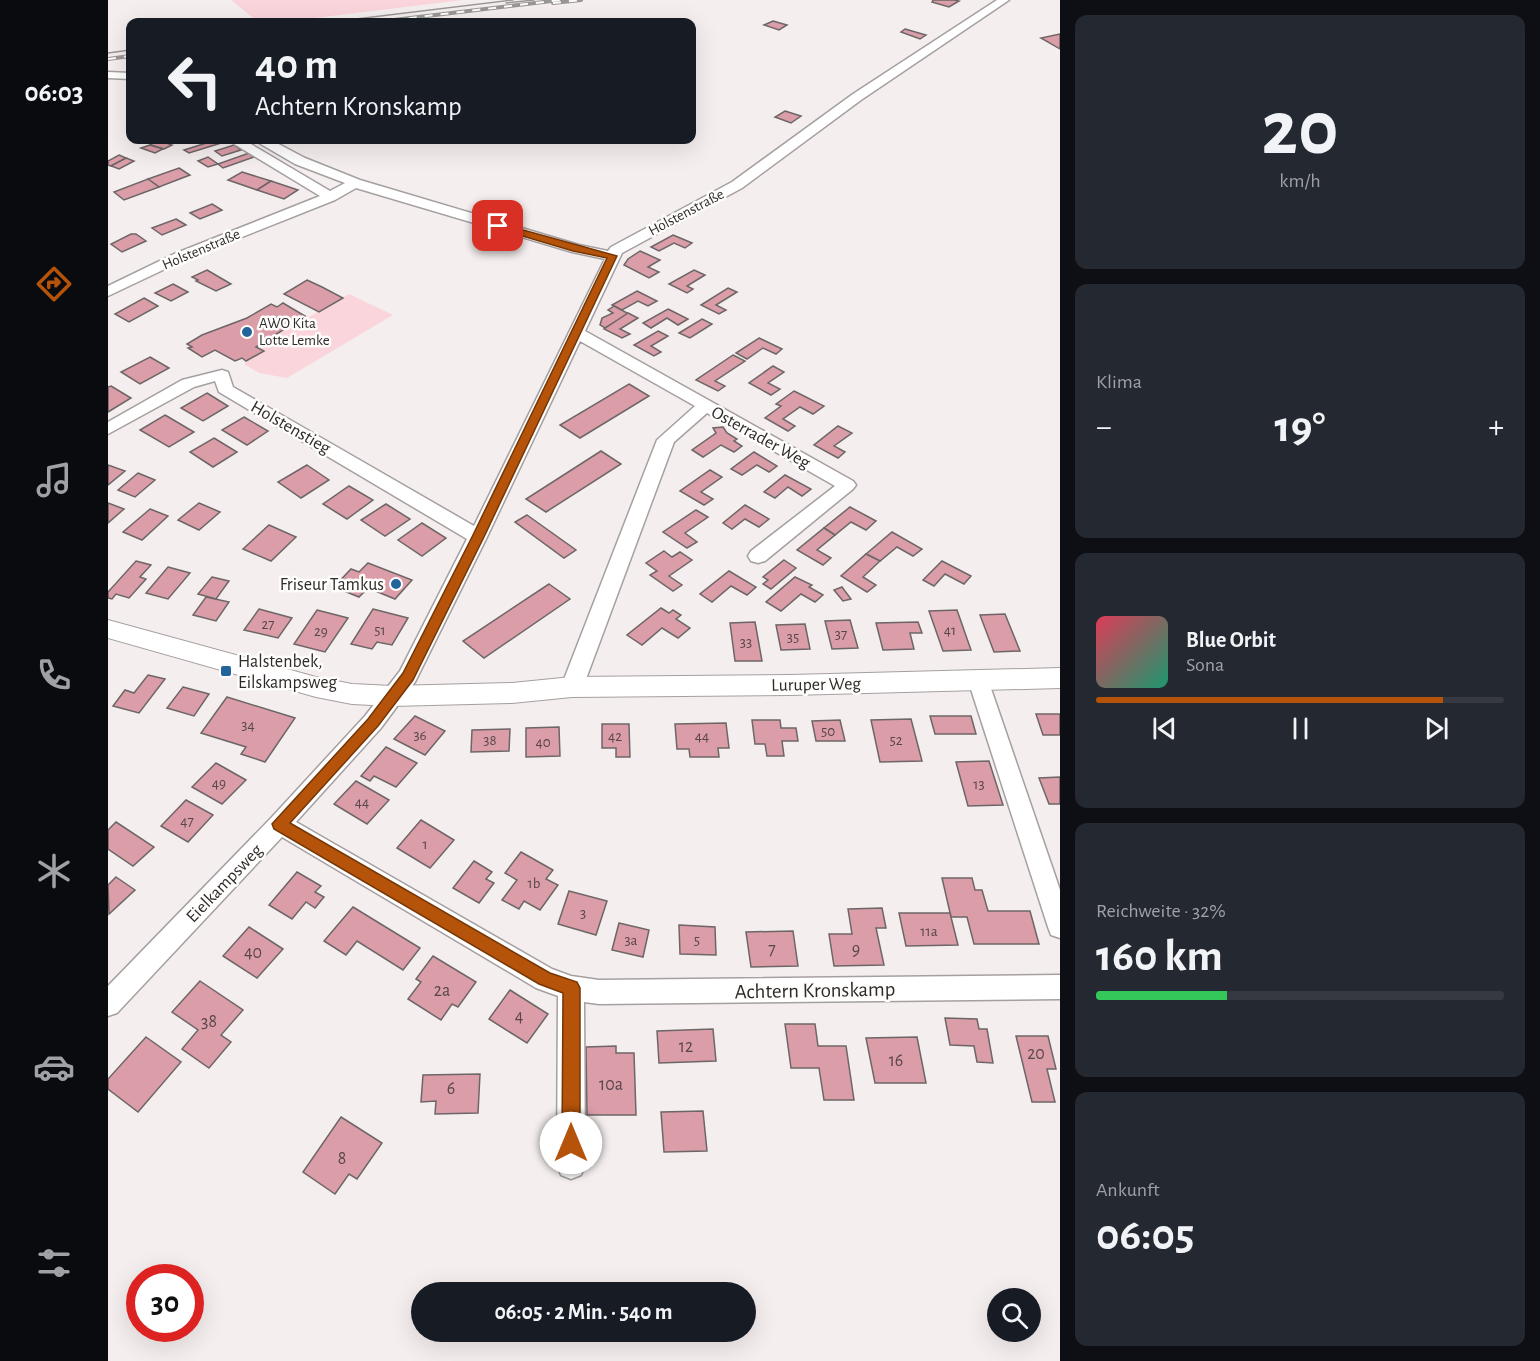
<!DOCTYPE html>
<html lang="de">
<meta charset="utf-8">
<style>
body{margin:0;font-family:"Alegreya Sans",sans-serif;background:#242831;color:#f1f3f6;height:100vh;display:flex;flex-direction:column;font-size:22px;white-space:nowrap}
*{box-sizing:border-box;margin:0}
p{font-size:20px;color:#9ea1a6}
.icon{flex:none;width:33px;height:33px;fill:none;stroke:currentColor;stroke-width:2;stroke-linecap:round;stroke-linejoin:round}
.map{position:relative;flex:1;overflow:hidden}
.panel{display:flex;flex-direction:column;gap:15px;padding:15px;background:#0d0f14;width:480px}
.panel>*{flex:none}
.top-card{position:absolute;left:18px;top:18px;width:570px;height:126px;border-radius:12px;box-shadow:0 6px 24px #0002;background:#171b24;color:#f1f3f6;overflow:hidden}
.fabs{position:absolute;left:879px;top:1288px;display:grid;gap:12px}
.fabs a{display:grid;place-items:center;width:54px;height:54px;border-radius:50%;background:#171b24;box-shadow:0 6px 24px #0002;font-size:30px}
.speed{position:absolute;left:18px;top:1264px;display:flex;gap:12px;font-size:30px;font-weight:700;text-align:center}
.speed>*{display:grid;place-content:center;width:78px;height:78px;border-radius:50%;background:#171b24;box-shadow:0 6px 24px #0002;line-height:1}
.speed .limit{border:9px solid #d22;background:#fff;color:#111}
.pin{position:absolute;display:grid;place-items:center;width:51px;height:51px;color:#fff;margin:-26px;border-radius:12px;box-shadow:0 3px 9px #0006}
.me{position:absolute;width:66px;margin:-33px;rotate:0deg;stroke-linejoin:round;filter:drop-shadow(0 0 4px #0008)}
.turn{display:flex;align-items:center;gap:21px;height:126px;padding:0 30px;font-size:27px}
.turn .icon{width:78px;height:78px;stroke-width:2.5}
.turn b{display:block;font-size:42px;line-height:51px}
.big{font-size:45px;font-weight:600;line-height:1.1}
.panel .card{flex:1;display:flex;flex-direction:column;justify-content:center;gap:9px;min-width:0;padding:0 21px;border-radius:12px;background:#242831}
.panel .dial{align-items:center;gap:0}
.dial b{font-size:78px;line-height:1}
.song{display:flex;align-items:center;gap:18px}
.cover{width:72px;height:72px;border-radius:9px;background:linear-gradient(135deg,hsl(350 70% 55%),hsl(160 70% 35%))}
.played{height:6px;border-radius:3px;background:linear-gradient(90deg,#b45309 85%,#363941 85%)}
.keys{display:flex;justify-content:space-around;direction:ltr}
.heat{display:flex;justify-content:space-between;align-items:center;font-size:33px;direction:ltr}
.charge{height:9px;border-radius:4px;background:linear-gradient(90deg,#34c759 32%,#363941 0)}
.trip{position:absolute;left:303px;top:1282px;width:345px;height:60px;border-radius:30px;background:#171b24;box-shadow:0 6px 24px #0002;font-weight:600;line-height:60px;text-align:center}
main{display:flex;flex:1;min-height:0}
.dock{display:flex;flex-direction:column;width:108px;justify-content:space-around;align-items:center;background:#090b0e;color:#9ea1a6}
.dock .icon{width:42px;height:42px}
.dock .on{color:#b45309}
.dock b{font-size:27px;color:#f1f3f6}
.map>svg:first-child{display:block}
</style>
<main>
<nav class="dock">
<b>06:03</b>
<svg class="icon on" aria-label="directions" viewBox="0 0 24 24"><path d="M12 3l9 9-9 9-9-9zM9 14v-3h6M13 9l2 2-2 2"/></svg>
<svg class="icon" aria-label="music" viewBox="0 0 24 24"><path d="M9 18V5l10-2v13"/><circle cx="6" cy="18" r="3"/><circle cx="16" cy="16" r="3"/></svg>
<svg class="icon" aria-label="phone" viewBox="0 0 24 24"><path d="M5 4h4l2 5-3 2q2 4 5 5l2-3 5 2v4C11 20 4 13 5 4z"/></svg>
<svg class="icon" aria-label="climate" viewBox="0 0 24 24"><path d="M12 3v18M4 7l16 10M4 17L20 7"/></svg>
<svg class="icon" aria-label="car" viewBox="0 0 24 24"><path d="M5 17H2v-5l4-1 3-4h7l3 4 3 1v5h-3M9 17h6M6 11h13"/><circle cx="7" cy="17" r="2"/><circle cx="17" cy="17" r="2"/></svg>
<svg class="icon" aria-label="filters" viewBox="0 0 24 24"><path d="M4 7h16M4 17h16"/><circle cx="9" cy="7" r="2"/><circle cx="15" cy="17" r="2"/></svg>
</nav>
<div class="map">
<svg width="952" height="1361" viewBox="0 0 952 1361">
<rect width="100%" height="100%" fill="#f5eeef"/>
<g fill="#fad5db">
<polygon points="123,0 355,0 174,22 110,22 145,18"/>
<polygon points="241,294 285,315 179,378 151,373 136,364 155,351 148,347 163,339 162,337 197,316 201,317"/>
</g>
<g fill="#db9da8" stroke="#6d6667" stroke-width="1.5">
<polygon points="825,0 846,0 851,1 841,7 824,2"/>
<polygon points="665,21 679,25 671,30 656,25"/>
<polygon points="797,29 818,35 812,39 793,32"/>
<polygon points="952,34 952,49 933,38"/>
<polygon points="677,111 693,116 683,123 667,117"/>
<polygon points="50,140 53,141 64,145 56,149 42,145"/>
<polygon points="108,140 123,140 81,153 76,150"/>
<polygon points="42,145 55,149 47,153 33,148"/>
<polygon points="126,145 133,150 114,156 107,151"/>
<polygon points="141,153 146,157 115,168 110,164"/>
<polygon points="11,155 18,158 3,166 0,165 0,161"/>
<polygon points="100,157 110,164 100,167 90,161"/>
<polygon points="18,158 26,161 11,169 3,166"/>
<polygon points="71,168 82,175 51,187 40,179"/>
<polygon points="134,172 163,181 149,190 120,180"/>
<polygon points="40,179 51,187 16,200 6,192"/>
<polygon points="163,181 190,190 176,199 149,190"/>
<polygon points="104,204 114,210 92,219 82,213"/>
<polygon points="68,219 78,225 54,235 44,228"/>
<polygon points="23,234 28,234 38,241 14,252 3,244"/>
<polygon points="565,235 584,243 577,248 566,243 551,251 543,247"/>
<polygon points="532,251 552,260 540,267 551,272 541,278 516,265 520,259"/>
<polygon points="99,270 123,284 108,291 88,281 90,280 84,277"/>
<polygon points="586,270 597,275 579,286 585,289 579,293 561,284"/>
<polygon points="199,280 214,287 235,298 211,312 176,294"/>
<polygon points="65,284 80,292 63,301 47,293"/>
<polygon points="620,288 629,292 608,305 618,310 611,314 593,305"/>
<polygon points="529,291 549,301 540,306 530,301 514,310 504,305"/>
<polygon points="36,298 50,306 21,322 7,314"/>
<polygon points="175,303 197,316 148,347 156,351 138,361 134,358 127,361 107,350 94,357 80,348 84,347 79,344 94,335 139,318 163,304 169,307"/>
<polygon points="506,306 521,314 497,328 492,325 494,318 505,313 500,310"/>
<polygon points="560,309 580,319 570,325 559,318 543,328 535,323"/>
<polygon points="520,313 530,318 512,329 522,334 514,338 496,329"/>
<polygon points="594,319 604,324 582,338 571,333"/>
<polygon points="550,331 560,336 543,346 553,352 546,356 526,345"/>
<polygon points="651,338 674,349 668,354 655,348 639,359 628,353"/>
<polygon points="625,355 637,361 607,381 617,386 610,391 588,380"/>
<polygon points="42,357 61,368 32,384 13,372"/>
<polygon points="665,366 676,372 660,383 672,389 663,395 641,383"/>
<polygon points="521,384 541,396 472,438 452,425"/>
<polygon points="3,386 23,398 0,412 0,387"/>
<polygon points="686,391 716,406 705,414 692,407 675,419 687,426 680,431 657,418 673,406 668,404"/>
<polygon points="99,393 120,406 95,421 73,408"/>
<polygon points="57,415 86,432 61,447 32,430"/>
<polygon points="136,417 160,431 139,445 114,430"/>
<polygon points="730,426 744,433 726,446 737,452 730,458 706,445"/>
<polygon points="615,427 619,433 629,439 626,441 634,446 626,452 613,445 595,457 584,450 608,433 605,428"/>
<polygon points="106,438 129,452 105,467 82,452"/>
<polygon points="493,451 513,464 438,512 418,499"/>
<polygon points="646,452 669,466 661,472 649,465 634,475 623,469"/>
<polygon points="0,465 17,471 0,485"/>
<polygon points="199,465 221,480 193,498 170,482"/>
<polygon points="602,470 614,477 593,492 605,499 596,505 572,491"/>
<polygon points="30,473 47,480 27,497 10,490"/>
<polygon points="677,475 703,489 694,496 680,487 667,498 656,492"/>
<polygon points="241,486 265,500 239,519 215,504"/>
<polygon points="0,503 16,509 0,523"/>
<polygon points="91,503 112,512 91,530 70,520"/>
<polygon points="278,504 302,519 277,536 253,520"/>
<polygon points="637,505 661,519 651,527 637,519 624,529 615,523"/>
<polygon points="742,507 768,521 758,530 743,522 727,535 716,528"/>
<polygon points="42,509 60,516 34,540 15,532"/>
<polygon points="588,510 600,517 577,533 589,542 579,548 555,532"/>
<polygon points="419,515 468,550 456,558 407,522"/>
<polygon points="314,523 338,538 314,556 290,540"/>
<polygon points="161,525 188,537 163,561 135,549"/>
<polygon points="716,528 727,535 709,550 723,558 715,565 689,550"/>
<polygon points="784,532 814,549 805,556 789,547 772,561 758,554"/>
<polygon points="556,551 564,557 572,552 584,560 561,576 574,585 565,591 542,575 549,571 538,563"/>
<polygon points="758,554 772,561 755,577 768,585 759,592 733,576"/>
<polygon points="676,560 688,568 663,589 655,584 660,580 655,577"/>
<polygon points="28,561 43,565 32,577 38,579 21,598 8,594 4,599 0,598 0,592"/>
<polygon points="834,561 863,576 856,584 837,574 826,586 815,580"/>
<polygon points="260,563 304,580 287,599 260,588 251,597 226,587 243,569 251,572"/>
<polygon points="60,567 82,573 60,599 38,593"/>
<polygon points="621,571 648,587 639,595 623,586 604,602 592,594"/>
<polygon points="104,577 121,581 108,599 90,594"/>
<polygon points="687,577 704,585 701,587 715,595 707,602 693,594 673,611 658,602"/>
<polygon points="441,584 462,599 376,658 355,641"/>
<polygon points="734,587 743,599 735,601 726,590"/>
<polygon points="98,597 121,602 108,621 85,615"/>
<polygon points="553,608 561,613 565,610 573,615 568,619 582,628 570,638 554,628 534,645 519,635"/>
<polygon points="151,609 184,618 170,638 136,630"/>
<polygon points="265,609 300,618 284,645 269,642 264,649 243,644"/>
<polygon points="209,610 240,618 217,652 186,644"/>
<polygon points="849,610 863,650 835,651 821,611"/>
<polygon points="897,614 912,651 886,652 872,615"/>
<polygon points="742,620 750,648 724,649 717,621"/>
<polygon points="647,622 654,661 627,661 622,623"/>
<polygon points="810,622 814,633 802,633 806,649 775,650 768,623"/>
<polygon points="697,624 702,649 673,650 668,625"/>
<polygon points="40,675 57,679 31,713 5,706 17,690 26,693"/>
<polygon points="75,687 101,694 86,716 59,708"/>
<polygon points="119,697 187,718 157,762 133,754 138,747 93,733"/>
<polygon points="928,714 952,714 952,735 935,735"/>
<polygon points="307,716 337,731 317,755 286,739"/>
<polygon points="822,716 863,716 868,734 827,734"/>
<polygon points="803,719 814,761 772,762 763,720"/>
<polygon points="644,720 672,720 673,728 688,728 690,741 674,741 676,756 659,756 657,744 647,744"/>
<polygon points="732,720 737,741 708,741 704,721"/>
<polygon points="618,723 621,748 610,748 611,757 582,757 581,749 569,749 567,724"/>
<polygon points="494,724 521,724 522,757 508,757 508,748 494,748"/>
<polygon points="451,727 452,756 418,757 418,728"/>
<polygon points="402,729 401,751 363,752 364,730"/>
<polygon points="278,747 309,763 288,787 266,776 262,781 253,776"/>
<polygon points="881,761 895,805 860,806 848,762"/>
<polygon points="108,763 138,780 114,804 84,787"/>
<polygon points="952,777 952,804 941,804 931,778"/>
<polygon points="248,781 281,800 259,824 226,804"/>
<polygon points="78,800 105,815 80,842 53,826"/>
<polygon points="313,820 346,840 322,868 289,848"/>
<polygon points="8,822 46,847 25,866 0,849 0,830"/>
<polygon points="413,852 445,870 438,879 450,885 432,910 416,901 411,909 394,900 409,880 397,873"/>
<polygon points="366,861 384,872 378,879 386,883 371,903 345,888"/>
<polygon points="189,872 213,886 207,892 216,897 207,908 198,902 184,919 161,905"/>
<polygon points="8,877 27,890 1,914 0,885"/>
<polygon points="834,878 864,878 867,890 874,890 880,911 922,911 931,944 866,944 859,917 843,917"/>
<polygon points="461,891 499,901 488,935 450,924"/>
<polygon points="245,907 312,948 295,970 249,941 238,955 216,941"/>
<polygon points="774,908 778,928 768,928 776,965 726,966 721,934 744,934 740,909"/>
<polygon points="791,913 842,913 850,945 798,946"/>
<polygon points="511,923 541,930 535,957 504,950"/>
<polygon points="571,925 607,927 608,955 572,954"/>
<polygon points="141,927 175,949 149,978 115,956"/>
<polygon points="685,931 690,966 643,967 638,932"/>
<polygon points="325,956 368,982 350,1007 344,1004 333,1020 300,999 313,982 308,979"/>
<polygon points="92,981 135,1010 113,1035 123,1042 101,1068 74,1049 90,1030 64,1012"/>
<polygon points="402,990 440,1014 419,1043 381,1019"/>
<polygon points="837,1018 869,1019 871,1029 879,1029 885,1063 869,1062 866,1046 842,1045"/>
<polygon points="677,1024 707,1024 710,1046 738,1046 746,1100 716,1100 711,1068 683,1068"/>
<polygon points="605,1029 608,1061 551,1063 549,1031"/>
<polygon points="908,1036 940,1036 948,1069 939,1069 947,1102 924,1102"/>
<polygon points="38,1037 73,1062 30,1112 0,1089 0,1079"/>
<polygon points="809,1037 818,1083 767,1083 758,1038"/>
<polygon points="508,1046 508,1053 526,1053 528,1115 479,1115 478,1047"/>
<polygon points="372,1074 370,1113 327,1114 328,1101 313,1102 315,1075"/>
<polygon points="595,1111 599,1151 556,1152 553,1112"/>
<polygon points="233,1117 274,1143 249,1179 241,1174 227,1194 195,1172"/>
</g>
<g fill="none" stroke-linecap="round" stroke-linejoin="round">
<defs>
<g id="minor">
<polygon points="889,0 901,0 753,100 634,188 514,253 477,331 745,481 748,485 745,489 657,561 650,563 643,561 640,556 643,551 727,486 599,413 566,442 475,687 471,693 464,695 457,693 453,687 549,440 587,406 472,341 379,537 307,682 273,728 188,822 444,969 463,976 491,980 952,975 952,999 491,1004 476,1002 477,1165 473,1175 463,1179 453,1175 449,1165 450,996 428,988 174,837 9,1013 0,1016 0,986 164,817 257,716 292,671 359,539 111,392 107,381 86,387 0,434 0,422 74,380 114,370 120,372 125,387 366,526 497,259 464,252 248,188 227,200 76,260 0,296 0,286 66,254 212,196 126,144 125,140 136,140 222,191 237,183 187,164 151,143 149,140 163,140 197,158 252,180 471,245 500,251 503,247 624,182 745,94"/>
<polygon points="0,72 22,73 22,79 0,78"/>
<polygon points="870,672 877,674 880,680 952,890 952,938 943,935 940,927 860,680 863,674"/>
</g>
<polygon id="tertiary" points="0,620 208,677 244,684 284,686 404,683 464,677 683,675 952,668 952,688 683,695 464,697 404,703 284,706 244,704 208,697 0,638"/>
</defs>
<use href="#minor" stroke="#a69fa0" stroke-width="3"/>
<use href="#tertiary" stroke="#a69fa0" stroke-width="2"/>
<use href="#minor" fill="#fff" fill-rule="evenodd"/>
<use href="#tertiary" fill="#fff" fill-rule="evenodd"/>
<g stroke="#9b9696" stroke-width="1.5">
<polyline points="398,3 426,0"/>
<polyline points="223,22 405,0"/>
<polyline points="0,53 22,50"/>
</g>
<defs>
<g id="rail">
<polyline points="445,3 473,0"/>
<polyline points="269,22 452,0"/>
<polyline points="0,59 22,56"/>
</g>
</defs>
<use href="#rail" stroke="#9b9696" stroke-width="4"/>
<use href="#rail" stroke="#fffcfc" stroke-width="2" stroke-dasharray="8" stroke-linecap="butt"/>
</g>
<polygon fill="#b45309" stroke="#753606" stroke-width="1.5" points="390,223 509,256 376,537 305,680 270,726 182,823 442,973 469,982 472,988 472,1143 469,1149 463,1152 456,1149 454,1143 455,993 431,984 166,829 164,824 260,719 295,673 364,537 499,258 465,251 387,228 386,226"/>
<g fill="#22659b" stroke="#fffcfc" stroke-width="2">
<circle cx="139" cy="332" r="6"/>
<circle cx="288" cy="584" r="6"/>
<rect x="112" y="665" width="12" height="12" rx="3"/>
</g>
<g text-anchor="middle" stroke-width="5" stroke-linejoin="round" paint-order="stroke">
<g font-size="15" fill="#2d2a2a" stroke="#fffcfc">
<text transform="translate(578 212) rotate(-28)" y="5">Holstenstraße</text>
<text transform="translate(93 249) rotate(-23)" y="5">Holstenstraße</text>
</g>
<g font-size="15" fill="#2d2a2a" stroke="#fffcfc" text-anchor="start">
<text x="151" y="328">AWO Kita<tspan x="151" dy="17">Lotte Lemke</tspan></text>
</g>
<g font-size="15" fill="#58474a">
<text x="160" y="629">27</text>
<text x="272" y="635">51</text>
<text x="842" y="635">41</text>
<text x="213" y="636">29</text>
<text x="733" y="639">37</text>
<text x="685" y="642">35</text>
<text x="638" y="647">33</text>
<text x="140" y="730">34</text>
<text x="720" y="736">50</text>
<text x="312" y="740">36</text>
<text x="507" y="741">42</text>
<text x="594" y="741">44</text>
<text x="382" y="745">38</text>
<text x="788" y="745">52</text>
<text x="435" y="747">40</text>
<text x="111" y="788">49</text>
<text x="871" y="789">13</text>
<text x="254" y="807">44</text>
<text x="79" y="826">47</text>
<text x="317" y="849">1</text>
<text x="426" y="888">1b</text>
<text x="475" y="918">3</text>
<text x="821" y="936">11a</text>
<text x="523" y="945">3a</text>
<text x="589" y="945">5</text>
</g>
<g font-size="18" fill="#2d2a2a" stroke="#fffcfc">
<text transform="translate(183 427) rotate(30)" y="6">Holstenstieg</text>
<text transform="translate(653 437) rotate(29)" y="6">Osterrader Weg</text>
<text transform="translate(708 684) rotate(-1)" y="6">Luruper Weg</text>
<text transform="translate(116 883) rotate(-46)" y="6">Eielkampsweg</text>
</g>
<g font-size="18" fill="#2d2a2a" stroke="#fffcfc" text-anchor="end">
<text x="276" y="590">Friseur Tamkus</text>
<text x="130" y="667" text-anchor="start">Halstenbek,<tspan x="130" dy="21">Eilskampsweg</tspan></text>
</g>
<g font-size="18" fill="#58474a">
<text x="664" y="955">7</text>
<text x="748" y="955">9</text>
<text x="145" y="958">40</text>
<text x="334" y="996">2a</text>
<text x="411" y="1022">4</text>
<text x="101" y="1027">38</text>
<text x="578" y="1052">12</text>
<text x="928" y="1059">20</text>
<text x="788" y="1066">16</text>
<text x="503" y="1090">10a</text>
<text x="343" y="1094">6</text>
<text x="234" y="1164">8</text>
</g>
<g font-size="21" fill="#2d2a2a" stroke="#fffcfc">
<text transform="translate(707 990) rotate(-1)" y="7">Achtern Kronskamp</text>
</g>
</g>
</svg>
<div class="fabs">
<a><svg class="icon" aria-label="search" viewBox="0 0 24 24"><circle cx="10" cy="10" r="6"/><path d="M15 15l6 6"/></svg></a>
</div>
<div class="speed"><div class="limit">30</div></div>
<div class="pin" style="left:390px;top:226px;background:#d93025"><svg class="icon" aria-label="arrive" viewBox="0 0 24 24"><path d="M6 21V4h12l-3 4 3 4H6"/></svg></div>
<svg class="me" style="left:463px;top:1143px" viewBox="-20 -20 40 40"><circle r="19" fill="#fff"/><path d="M0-13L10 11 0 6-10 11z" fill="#b45309"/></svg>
<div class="trip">06:05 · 2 Min. · 540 m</div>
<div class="top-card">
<div class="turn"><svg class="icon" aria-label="left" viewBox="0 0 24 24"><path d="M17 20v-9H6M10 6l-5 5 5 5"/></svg><div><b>40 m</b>Achtern Kronskamp</div></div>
</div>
</div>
<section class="panel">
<div class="card dial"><b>20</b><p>km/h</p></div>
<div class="card"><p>Klima</p>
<div class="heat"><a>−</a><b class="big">19°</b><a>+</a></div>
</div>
<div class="card">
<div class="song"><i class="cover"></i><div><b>Blue Orbit</b><p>Sona</p></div></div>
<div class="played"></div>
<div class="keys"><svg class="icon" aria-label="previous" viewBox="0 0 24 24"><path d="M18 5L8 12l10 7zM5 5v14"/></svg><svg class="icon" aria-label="pause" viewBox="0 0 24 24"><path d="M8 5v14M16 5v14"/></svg><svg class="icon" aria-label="next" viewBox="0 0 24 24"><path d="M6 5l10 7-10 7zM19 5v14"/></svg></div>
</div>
<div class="card"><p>Reichweite · 32%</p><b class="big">160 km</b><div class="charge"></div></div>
<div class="card"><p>Ankunft</p><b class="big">06:05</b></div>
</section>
</main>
